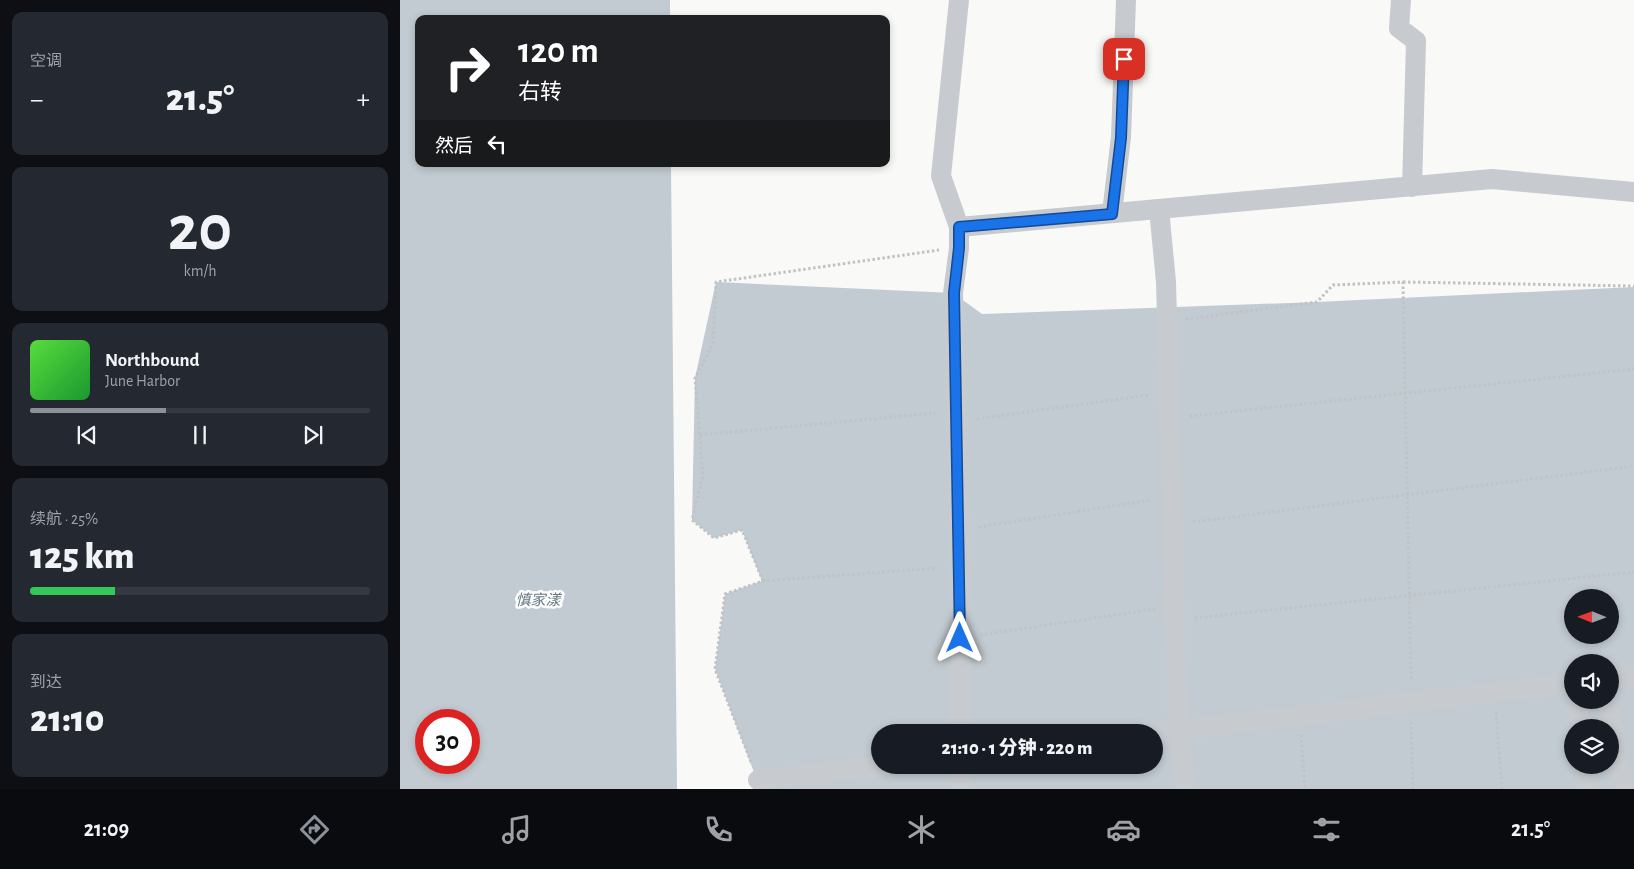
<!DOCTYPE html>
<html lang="zh">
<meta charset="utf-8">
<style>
body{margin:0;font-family:"Alegreya Sans","Noto Sans SC",sans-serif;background:#242831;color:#f1f3f6;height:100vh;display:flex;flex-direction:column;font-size:19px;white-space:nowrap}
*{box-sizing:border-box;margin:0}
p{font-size:16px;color:#9ea1a6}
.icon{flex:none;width:28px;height:28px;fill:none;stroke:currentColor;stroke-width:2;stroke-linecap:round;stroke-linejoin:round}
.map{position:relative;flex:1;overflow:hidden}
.side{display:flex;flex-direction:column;gap:12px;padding:12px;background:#0d0f14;width:400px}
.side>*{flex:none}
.hud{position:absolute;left:15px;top:15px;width:475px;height:152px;border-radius:10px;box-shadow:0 2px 8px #0003;background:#202124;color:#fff;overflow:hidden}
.needle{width:32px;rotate:271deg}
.controls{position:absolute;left:1164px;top:589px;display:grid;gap:10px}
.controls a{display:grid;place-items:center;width:55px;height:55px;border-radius:50%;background:#171b24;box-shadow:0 2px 8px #0003;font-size:25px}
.speed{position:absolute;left:15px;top:709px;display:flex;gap:10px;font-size:25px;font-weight:700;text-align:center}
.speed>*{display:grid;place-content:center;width:65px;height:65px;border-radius:50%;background:#171b24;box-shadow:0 2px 8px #0003;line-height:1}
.speed .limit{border:8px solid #d22;background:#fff;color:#111}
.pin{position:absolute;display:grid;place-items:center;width:42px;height:42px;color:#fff;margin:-21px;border-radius:10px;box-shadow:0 2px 8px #0006}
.me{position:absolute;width:55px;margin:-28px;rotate:0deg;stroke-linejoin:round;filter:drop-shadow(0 0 4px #0008)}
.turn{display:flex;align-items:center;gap:18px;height:105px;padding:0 20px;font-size:22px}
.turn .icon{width:65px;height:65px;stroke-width:2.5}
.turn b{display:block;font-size:35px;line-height:42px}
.then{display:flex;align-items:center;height:48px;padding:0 20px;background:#0003;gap:10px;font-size:19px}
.big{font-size:38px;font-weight:800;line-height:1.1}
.side .tile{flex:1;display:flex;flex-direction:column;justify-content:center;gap:8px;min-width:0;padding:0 18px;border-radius:10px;background:#242831}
.side .dial{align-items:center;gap:0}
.dial b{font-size:65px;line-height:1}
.song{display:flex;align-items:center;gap:15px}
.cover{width:60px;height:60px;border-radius:8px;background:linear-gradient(135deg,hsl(110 70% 55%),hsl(130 70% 35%))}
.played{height:5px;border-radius:2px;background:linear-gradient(90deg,#8c9099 40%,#363941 40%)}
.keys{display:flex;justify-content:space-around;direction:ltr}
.heat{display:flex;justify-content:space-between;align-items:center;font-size:28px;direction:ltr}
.charge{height:8px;border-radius:4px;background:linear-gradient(90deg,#34c759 25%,#363941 0)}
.trip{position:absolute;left:471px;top:724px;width:292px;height:50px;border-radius:25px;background:#171b24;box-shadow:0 2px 8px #0003;font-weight:800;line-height:50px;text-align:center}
.tab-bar{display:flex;height:80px;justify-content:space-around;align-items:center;background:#090b0e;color:#9ea1a6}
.tab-bar .icon{width:35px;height:35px}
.tab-bar .on{color:#8c9099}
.tab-bar b{font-size:22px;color:#f1f3f6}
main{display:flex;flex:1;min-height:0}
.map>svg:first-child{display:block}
</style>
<main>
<section class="side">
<div class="tile"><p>空调</p>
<div class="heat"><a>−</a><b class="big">21.5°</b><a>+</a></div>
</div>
<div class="tile dial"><b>20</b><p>km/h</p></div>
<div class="tile">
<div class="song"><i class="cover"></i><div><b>Northbound</b><p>June Harbor</p></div></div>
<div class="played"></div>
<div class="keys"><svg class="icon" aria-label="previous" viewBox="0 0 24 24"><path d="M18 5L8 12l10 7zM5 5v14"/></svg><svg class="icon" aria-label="pause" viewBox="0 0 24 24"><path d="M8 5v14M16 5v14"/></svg><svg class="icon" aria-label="next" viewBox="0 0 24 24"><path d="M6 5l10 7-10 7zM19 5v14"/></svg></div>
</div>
<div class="tile"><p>续航 · 25%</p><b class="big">125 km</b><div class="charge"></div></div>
<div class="tile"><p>到达</p><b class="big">21:10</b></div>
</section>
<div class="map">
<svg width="1234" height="789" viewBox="0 0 1234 789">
<rect width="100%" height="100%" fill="#f9f9f7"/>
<g fill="#c2cbd1" fill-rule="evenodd">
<path d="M0,0H270V19H19V164H271L277,789H0ZM26,720H69V762H26Z"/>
<path d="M316,282L553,293L582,314L917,302L1234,287V789H358L355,775L315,669L325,594L362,581L342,530L314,538L292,520L295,378ZM1172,598H1210V635H1172ZM1172,662H1210V700H1172ZM1172,728H1210V765H1172ZM480,732H755V765H480Z"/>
</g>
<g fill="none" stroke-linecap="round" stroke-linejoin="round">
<g stroke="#c0c3c5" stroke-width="3" stroke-dasharray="2.5 2.5" stroke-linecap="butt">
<polyline points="1003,282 1234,286"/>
<polyline points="786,319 917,302 933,285 1003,282 1011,681"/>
<polyline points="790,416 1234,369"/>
<polyline points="577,419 749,395"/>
<polyline points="300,435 535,413"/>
<polyline points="793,522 1234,466"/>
<polyline points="579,527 751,500"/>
<polyline points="363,581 342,530 314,538 292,520 303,476 295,378 313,344 316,282 539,250"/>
<polyline points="795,618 1234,572"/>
<polyline points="580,635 755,609"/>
<polyline points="1096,712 1102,789"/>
<polyline points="1011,722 1013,789"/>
<polyline points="901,735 905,789"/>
<polyline points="351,762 315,669 325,594 363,581 538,568"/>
</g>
<g stroke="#c7cbcf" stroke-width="20">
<polyline points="1001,0 999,28 1016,41 1012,187"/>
<polyline points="759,209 766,282 778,730 786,789"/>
<polyline points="712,213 721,137 726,0"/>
<polyline points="559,227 541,176 559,0"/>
<polyline points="1210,679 1234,676"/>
<polyline points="1177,700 1180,728"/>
<polyline points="1208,700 1223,789"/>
<polyline points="560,732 560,566 553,293 559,248 559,227 1092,179 1234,192"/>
<polyline points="755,733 1172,683"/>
<polyline points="560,765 562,789"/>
<polyline points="1185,765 1188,789"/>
<polyline points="358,780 487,765"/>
</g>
</g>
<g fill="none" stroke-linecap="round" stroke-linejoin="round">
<defs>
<polyline id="route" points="560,638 554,293 559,248 559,227 712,214 721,138 724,59"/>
</defs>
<use href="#route" stroke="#114b97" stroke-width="12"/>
<use href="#route" stroke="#1a73e8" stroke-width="9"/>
</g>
<g text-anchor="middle" stroke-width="5" stroke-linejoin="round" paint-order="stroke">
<g font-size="15" font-style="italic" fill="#637984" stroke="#fff">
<text x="138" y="605">慎家漾</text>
</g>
</g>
</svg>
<div class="controls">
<a><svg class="needle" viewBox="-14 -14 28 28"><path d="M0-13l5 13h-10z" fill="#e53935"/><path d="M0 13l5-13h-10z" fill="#9ea1a6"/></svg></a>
<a><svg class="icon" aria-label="sound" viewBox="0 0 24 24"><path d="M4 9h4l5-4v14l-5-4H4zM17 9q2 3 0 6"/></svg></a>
<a><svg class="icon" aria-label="layers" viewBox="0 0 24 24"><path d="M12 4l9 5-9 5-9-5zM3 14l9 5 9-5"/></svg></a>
</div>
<div class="speed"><div class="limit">30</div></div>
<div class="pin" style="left:724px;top:59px;background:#d93025"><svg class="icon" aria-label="arrive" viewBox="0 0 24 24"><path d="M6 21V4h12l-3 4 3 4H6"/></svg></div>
<svg class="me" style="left:560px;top:638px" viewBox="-20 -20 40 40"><path d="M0-17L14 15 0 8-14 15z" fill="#1a73e8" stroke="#fff" stroke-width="4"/></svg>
<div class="trip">21:10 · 1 分钟 · 220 m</div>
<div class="hud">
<div class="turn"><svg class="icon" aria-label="right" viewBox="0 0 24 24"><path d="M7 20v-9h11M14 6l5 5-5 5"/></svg><div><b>120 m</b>右转</div></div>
<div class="then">然后<svg class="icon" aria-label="left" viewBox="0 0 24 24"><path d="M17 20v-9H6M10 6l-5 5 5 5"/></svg></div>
</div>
</div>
</main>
<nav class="tab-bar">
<b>21:09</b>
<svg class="icon on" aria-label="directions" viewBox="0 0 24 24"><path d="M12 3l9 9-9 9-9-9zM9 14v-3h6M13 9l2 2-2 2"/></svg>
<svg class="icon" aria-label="music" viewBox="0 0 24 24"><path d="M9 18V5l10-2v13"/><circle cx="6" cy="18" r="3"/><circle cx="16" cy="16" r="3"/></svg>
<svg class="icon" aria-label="phone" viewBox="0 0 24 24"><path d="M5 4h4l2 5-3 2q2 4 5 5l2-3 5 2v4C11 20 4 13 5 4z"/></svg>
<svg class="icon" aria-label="climate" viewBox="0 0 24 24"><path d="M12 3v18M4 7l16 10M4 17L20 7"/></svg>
<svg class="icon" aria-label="car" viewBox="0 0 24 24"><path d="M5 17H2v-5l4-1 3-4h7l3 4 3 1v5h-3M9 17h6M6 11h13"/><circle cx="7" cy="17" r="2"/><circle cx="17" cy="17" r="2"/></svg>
<svg class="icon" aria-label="filters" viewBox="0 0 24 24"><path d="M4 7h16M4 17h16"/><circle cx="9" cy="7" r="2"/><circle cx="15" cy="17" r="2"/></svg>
<b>21.5°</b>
</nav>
